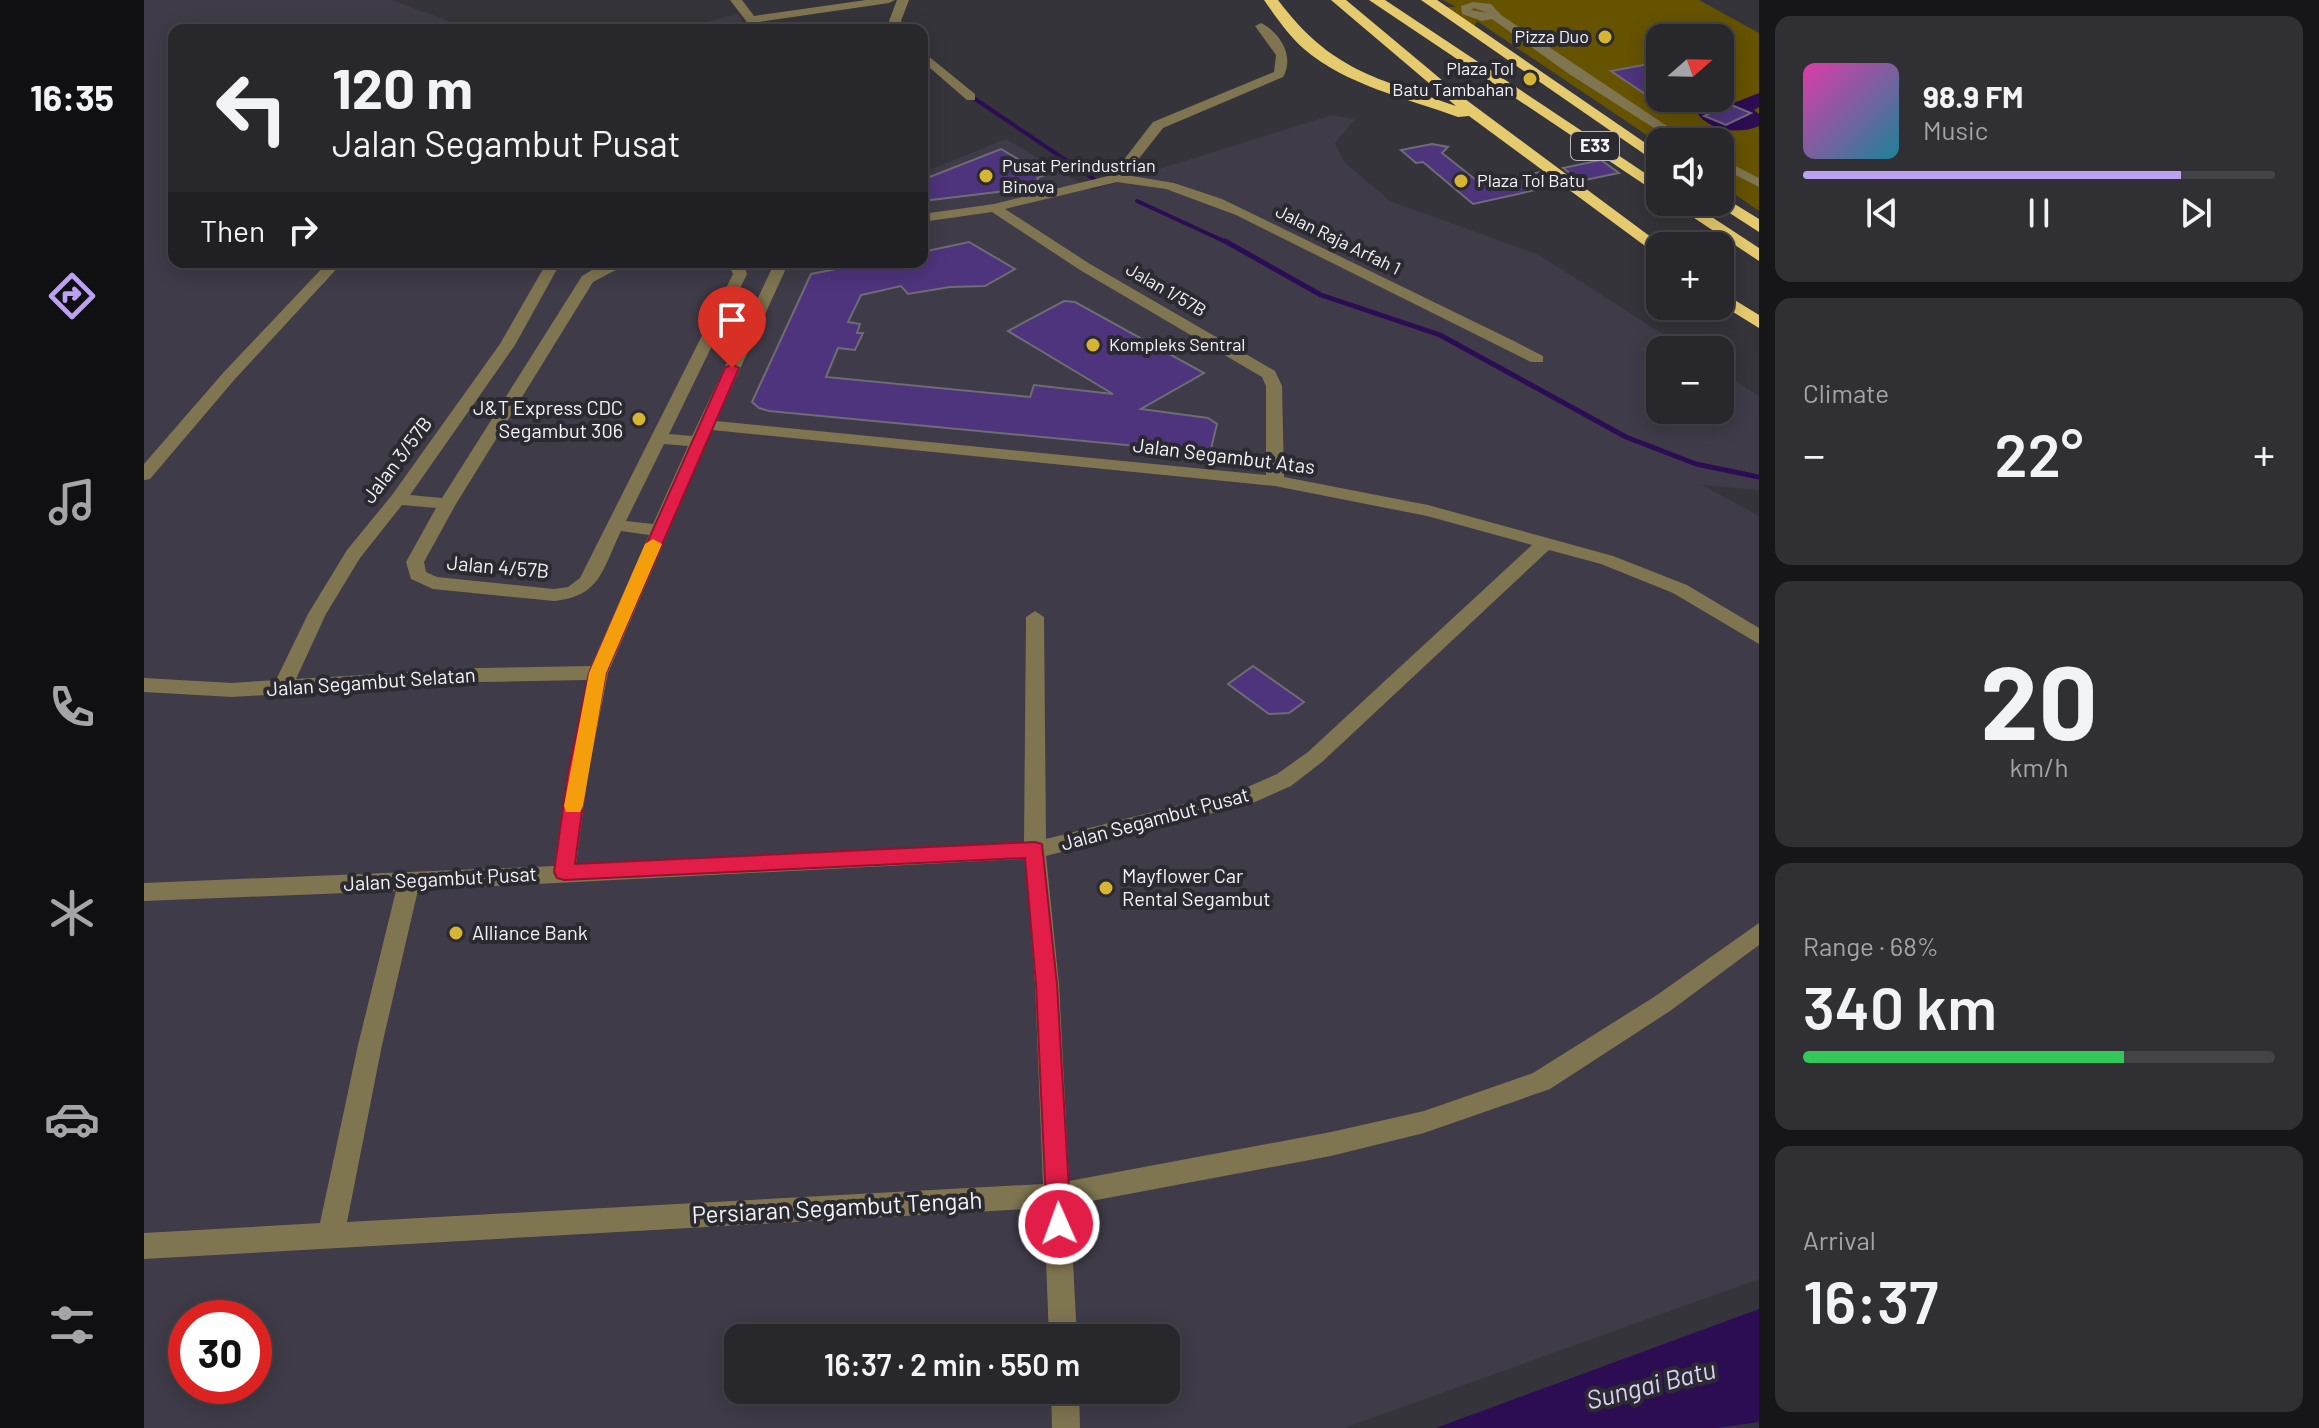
<!DOCTYPE html>
<meta charset="utf-8">
<style>
body{margin:0;font-family:Barlow,sans-serif;background:#302f34;color:#f1f3f6;height:100vh;display:flex;flex-direction:column;font-size:30px;white-space:nowrap}
*{box-sizing:border-box;margin:0}
p{font-size:26px;color:#a5a5a9}
.icon{flex:none;width:44px;height:44px;fill:none;stroke:currentColor;stroke-width:2;stroke-linecap:round;stroke-linejoin:round}
.map{position:relative;flex:1;overflow:hidden}
.drawer{display:flex;flex-direction:column;gap:16px;padding:16px;background:#161518;width:560px}
.drawer>*{flex:none}
.hud{position:absolute;left:24px;top:24px;width:760px;height:244px;border-radius:16px;box-shadow:0 4px 20px #0003,0 0 0 2px #444448;background:#28272c;color:#f1f3f6;overflow:hidden}
.needle{width:52px;rotate:70deg}
.buttons{position:absolute;left:1502px;top:24px;display:grid;gap:16px}
.buttons a{display:grid;place-items:center;width:88px;height:88px;border-radius:16px;background:#28272c;box-shadow:0 4px 20px #0003,0 0 0 2px #444448;font-size:40px}
.speed{position:absolute;left:24px;top:1300px;display:flex;gap:16px;font-size:40px;font-weight:700;text-align:center}
.speed>*{display:grid;place-content:center;width:104px;height:104px;border-radius:50%;background:#28272c;box-shadow:0 4px 20px #0003,0 0 0 2px #444448;line-height:1}
.speed .limit{border:12px solid #d22;background:#fff;color:#111}
.pin{position:absolute;display:grid;place-items:center;width:68px;height:68px;color:#fff;margin:-82px -34px;border-radius:50% 50% 50% 0;rotate:-45deg;box-shadow:0 0 8px #0007}
.pin .icon{rotate:45deg}
.me{position:absolute;width:88px;margin:-44px;rotate:358deg;stroke-linejoin:round;filter:drop-shadow(0 0 6px #0008)}
.turn{display:flex;align-items:center;gap:28px;height:168px;padding:0 32px;font-size:36px}
.turn .icon{width:104px;height:104px;stroke-width:2.5}
.turn b{display:block;font-size:56px;line-height:68px}
.then{display:flex;align-items:center;height:76px;padding:0 32px;background:#0003;gap:16px;font-size:30px}
.big{font-size:60px;font-weight:600;line-height:1.1}
.drawer .widget{flex:1;display:flex;flex-direction:column;justify-content:center;gap:12px;min-width:0;padding:0 28px;border-radius:16px;background:#302f34}
.drawer .dial{align-items:center;gap:0}
.dial b{font-size:104px;line-height:1}
.song{display:flex;align-items:center;gap:24px}
.cover{width:96px;height:96px;border-radius:12px;background:linear-gradient(135deg,hsl(320 70% 55%),hsl(190 70% 35%))}
.played{height:8px;border-radius:4px;background:linear-gradient(90deg,#bca0f2 80%,#444448 80%)}
.keys{display:flex;justify-content:space-around;direction:ltr}
.heat{display:flex;justify-content:space-between;align-items:center;font-size:44px;direction:ltr}
.charge{height:12px;border-radius:6px;background:linear-gradient(90deg,#34c759 68%,#444448 0)}
.trip{position:absolute;left:580px;top:1324px;width:456px;height:80px;border-radius:16px;background:#28272c;box-shadow:0 4px 20px #0003,0 0 0 2px #444448;font-weight:600;line-height:80px;text-align:center}
main{display:flex;flex:1;min-height:0}
.tab-bar{display:flex;flex-direction:column;width:144px;justify-content:space-around;align-items:center;background:#101012;color:#a5a5a9}
.tab-bar .icon{width:56px;height:56px}
.tab-bar .current{color:#bca0f2}
.tab-bar b{font-size:36px;color:#f1f3f6}
.map>svg:first-child{display:block}
</style>
<main>
<nav class="tab-bar">
<b>16:35</b>
<svg class="icon current" aria-label="directions" viewBox="0 0 24 24"><path d="M12 3l9 9-9 9-9-9zM9 14v-3h6M13 9l2 2-2 2"/></svg>
<svg class="icon" aria-label="music" viewBox="0 0 24 24"><path d="M9 18V5l10-2v13"/><circle cx="6" cy="18" r="3"/><circle cx="16" cy="16" r="3"/></svg>
<svg class="icon" aria-label="phone" viewBox="0 0 24 24"><path d="M5 4h4l2 5-3 2q2 4 5 5l2-3 5 2v4C11 20 4 13 5 4z"/></svg>
<svg class="icon" aria-label="climate" viewBox="0 0 24 24"><path d="M12 3v18M4 7l16 10M4 17L20 7"/></svg>
<svg class="icon" aria-label="car" viewBox="0 0 24 24"><path d="M5 17H2v-5l4-1 3-4h7l3 4 3 1v5h-3M9 17h6M6 11h13"/><circle cx="7" cy="17" r="2"/><circle cx="17" cy="17" r="2"/></svg>
<svg class="icon" aria-label="filters" viewBox="0 0 24 24"><path d="M4 7h16M4 17h16"/><circle cx="9" cy="7" r="2"/><circle cx="15" cy="17" r="2"/></svg>
</nav>
<div class="map">
<svg width="1615" height="1428" viewBox="0 0 1615 1428">
<rect width="100%" height="100%" fill="#36343b"/>
<g fill="#3f3b48" fill-rule="evenodd">
<path d="M0,0H247L330,30H30V262H778V173L862,139L948,190L1188,115L1211,119L1191,143L1201,163L1246,201L1395,255L1544,350H1516V410H1576V371L1615,396V490L1558,485L1615,516V1279L1200,1428H0ZM42,1318H110V1386H42ZM594,1338H1022V1390H594Z"/>
<polygon points="594,14 603,30 533,30 585,16"/>
</g>
<path fill="#655300" fill-rule="evenodd" d="M1299,0H1555L1615,33V211L1576,184V142L1516,144L1333,21L1330,27L1302,7H1312ZM1516,38H1576V98H1516Z"/>
<g fill="#2c0c53">
<path d="M1615,93V107L1610,110L1615,114V126C1595,135 1563,131 1552,111L1553,107L1565,101L1592,102Z"/>
<polygon points="1615,1309 1615,1422 1574,1428 1292,1428"/>
</g>
<g fill="none" stroke-linecap="round" stroke-linejoin="round">
<g stroke="#2c0c53" stroke-width="4">
<polyline points="831,99 950,179"/>
<polyline points="993,201 1084,243"/>
</g>
<polyline stroke="#2c0c53" stroke-width="5" points="1081,241 1177,295 1296,335 1482,437 1552,464 1615,477"/>
</g>
<g fill="#4e347c" stroke="#6e6c74" stroke-width="2">
<polygon points="1516,62 1516,104 1467,71"/>
<polygon points="1585,104 1607,113 1582,125 1560,116"/>
<polygon points="1288,144 1304,147 1298,153 1337,184 1396,172 1414,185 1329,204 1279,162 1272,163 1257,150"/>
<polygon points="857,149 901,175 893,178 895,182 870,190 778,201 778,180"/>
<polygon points="1457,160 1475,173 1436,181 1419,168"/>
<polygon points="825,242 871,269 841,286 806,287 764,294 757,286 717,295 704,322 716,324 713,333 719,333 711,350 694,348 682,377 886,397 890,385 969,394 864,331 920,301 931,302 1060,373 997,409 1064,418 1073,424 1066,453 625,411 615,408 608,402 667,274 728,262 778,262 778,252"/>
<polygon points="1109,666 1160,702 1145,713 1125,714 1084,684"/>
</g>
<g fill="none" stroke-linecap="round" stroke-linejoin="round">
<g fill="#7f7551" fill-rule="evenodd">
<polygon points="586,0 598,0 610,16 722,0 751,0 745,3 615,22 619,30 609,30"/>
<polygon points="753,0 765,0 757,21 762,30 750,30 745,21"/>
<path d="M1329,2L1347,4L1357,15L1547,142H1532L1425,74L1348,19L1338,21L1318,14L1317,6ZM1330,8L1344,13L1327,10Z"/>
<path d="M1117,23C1136,32 1151,57 1139,77L1019,128L982,175L1030,183L1078,199L1370,341L1399,356V362H1387L1092,215L1022,189L973,182L861,209L946,264L1131,371L1138,386L1140,477L1284,505L1469,556L1543,585L1615,628V644L1529,593L1457,564L1405,550L1178,762L1147,786L1111,802L902,856L915,984L925,1181L1187,1132L1280,1111L1389,1073L1510,997L1615,923V945L1526,1011L1406,1089L1280,1133L1187,1156L926,1205L933,1338H905L900,1208L0,1259V1233L176,1223L214,1045L252,891L0,901V883L410,866L424,773L443,680L335,682L88,697L0,692V678L88,683L132,680L164,614L203,550L248,495L356,344L403,262H417L371,345L266,495L298,498L438,276L461,262H487L449,282L312,504L280,562L282,572L293,577L410,589L424,587L436,578L589,274L588,271L568,262L600,265L603,274L525,434L548,436L631,262H645L572,421L1122,475V386L1118,377L936,270L848,212L778,222V214L850,204L968,175L1009,122L1130,72L1132,55L1111,26ZM568,430L1131,486L1283,516L1388,545L1164,752L1133,774L1099,789L902,839L900,617L891,611L882,617L880,842L432,865L444,773L464,673ZM520,444L544,446L509,524L482,521ZM258,505L292,508L262,562L267,579L289,589L410,601C457,596 458,570 477,531L505,535L447,666L335,668L152,679L182,614L216,558ZM881,859L891,984L899,1184L203,1222L238,1045L274,890Z"/>
<polygon points="778,51 831,94 831,100 823,100 778,61"/>
<polygon points="1576,158 1615,178 1615,187 1576,167"/>
<polygon points="184,262 199,262 91,379 6,479 0,480 0,464 79,373"/>
<polygon points="907,1390 935,1390 936,1428 908,1428"/>
</g>
<g fill="#e6cb6e" fill-rule="evenodd">
<path d="M1120,0H1134C1187,71 1233,78 1312,106L1187,0H1202L1317,96L1519,246H1516V257L1325,116L1314,117C1262,98 1202,85 1160,49C1144,35 1132,17 1120,0Z"/>
<polygon points="1225,0 1241,0 1516,183 1516,195"/>
<polygon points="1277,0 1293,0 1516,153 1516,165"/>
<polygon points="1576,195 1615,219 1615,232 1570,203 1576,202"/>
<polygon points="1526,202 1545,202 1615,248 1615,261"/>
<polygon points="1576,291 1615,315 1615,328 1576,304"/>
</g>
</g>
<polygon fill="#e11d48" stroke="#92132f" stroke-width="2" points="588,364 595,368 462,673 443,773 431,864 891,842 898,844 913,984 927,1224 924,1232 915,1235 907,1232 903,1224 892,984 881,858 420,880 413,878 410,872 424,773 445,673 581,368"/>
<polygon fill="#f59e0b" points="509,539 518,544 462,673 439,806 436,812 422,812 420,806 445,673 501,544"/>
<g fill="#d6b534" stroke="#2c2a31" stroke-width="3">
<circle cx="1461" cy="37" r="8"/>
<circle cx="1386" cy="79" r="8"/>
<circle cx="842" cy="176" r="8"/>
<circle cx="1317" cy="181" r="8"/>
<circle cx="949" cy="345" r="8"/>
<circle cx="495" cy="419" r="8"/>
<circle cx="962" cy="888" r="8"/>
<circle cx="312" cy="933" r="8"/>
</g>
<g text-anchor="middle" stroke-width="8" stroke-linejoin="round" paint-order="stroke">
<g font-size="18" fill="#f4f3f7" stroke="#2c2a31" text-anchor="start">
<text x="1445" y="43" text-anchor="end">Pizza Duo</text>
<text x="1370" y="75" text-anchor="end">Plaza Tol<tspan x="1370" dy="21">Batu Tambahan</tspan></text>
<text x="858" y="172">Pusat Perindustrian<tspan x="858" dy="21">Binova</tspan></text>
<text x="1333" y="187">Plaza Tol Batu</text>
<text x="965" y="351">Kompleks Sentral</text>
</g>
<rect fill="#2c2a31" stroke="#b8b7bc" stroke-width="2" x="1427" y="132" width="48" height="28" rx="6"/>
<g font-size="18" font-weight="bold" fill="#f4f3f7">
<text x="1451" y="152">E33</text>
</g>
<g font-size="18" fill="#f4f3f7" stroke="#2c2a31">
<text transform="translate(1194 240) rotate(26)" y="6">Jalan Raja Arfah 1</text>
<text transform="translate(1022 290) rotate(30)" y="6">Jalan 1/57B</text>
</g>
<g font-size="20" fill="#f4f3f7" stroke="#2c2a31" text-anchor="start">
<text x="479" y="415" text-anchor="end">J&amp;T Express CDC<tspan x="479" dy="23">Segambut 306</tspan></text>
<text x="978" y="883">Mayflower Car<tspan x="978" dy="23">Rental Segambut</tspan></text>
<text x="328" y="940">Alliance Bank</text>
</g>
<g font-size="20" fill="#f4f3f7" stroke="#2c2a31">
<text transform="translate(1080 456) rotate(7)" y="7">Jalan Segambut Atas</text>
<text transform="translate(253 460) rotate(-53)" y="7">Jalan 3/57B</text>
<text transform="translate(354 567) rotate(5)" y="7">Jalan 4/57B</text>
<text transform="translate(227 682) rotate(-4)" y="7">Jalan Segambut Selatan</text>
<text transform="translate(1011 819) rotate(-15)" y="7">Jalan Segambut Pusat</text>
<text transform="translate(296 879) rotate(-3)" y="7">Jalan Segambut Pusat</text>
</g>
<g font-size="24" fill="#f4f3f7" stroke="#2c2a31">
<text transform="translate(693 1208) rotate(-3)" y="8">Persiaran Segambut Tengah</text>
</g>
<g font-size="26" font-style="italic" fill="#dbd0fa" stroke="#2c2a31">
<text transform="translate(1507 1385) rotate(-14)" y="9">Sungai Batu</text>
</g>
</g>
</svg>
<div class="buttons">
<a><svg class="needle" viewBox="-14 -14 28 28"><path d="M0-13l5 13h-10z" fill="#e53935"/><path d="M0 13l5-13h-10z" fill="#a5a5a9"/></svg></a>
<a><svg class="icon" aria-label="sound" viewBox="0 0 24 24"><path d="M4 9h4l5-4v14l-5-4H4zM17 9q2 3 0 6"/></svg></a>
<a>+</a>
<a>−</a>
</div>
<div class="speed"><div class="limit">30</div></div>
<div class="pin" style="left:588px;top:368px;background:#d93025"><svg class="icon" aria-label="arrive" viewBox="0 0 24 24"><path d="M6 21V4h12l-3 4 3 4H6"/></svg></div>
<svg class="me" style="left:915px;top:1224px" viewBox="-20 -20 40 40"><circle r="17" fill="#e11d48" stroke="#fff" stroke-width="3"/><path d="M0-11L8 9 0 5-8 9z" fill="#fff"/></svg>
<div class="trip">16:37 · 2 min · 550 m</div>
<div class="hud">
<div class="turn"><svg class="icon" aria-label="left" viewBox="0 0 24 24"><path d="M17 20v-9H6M10 6l-5 5 5 5"/></svg><div><b>120 m</b>Jalan Segambut Pusat</div></div>
<div class="then">Then<svg class="icon" aria-label="right" viewBox="0 0 24 24"><path d="M7 20v-9h11M14 6l5 5-5 5"/></svg></div>
</div>
</div>
<section class="drawer">
<div class="widget">
<div class="song"><i class="cover"></i><div><b>98.9 FM</b><p>Music</p></div></div>
<div class="played"></div>
<div class="keys"><svg class="icon" aria-label="previous" viewBox="0 0 24 24"><path d="M18 5L8 12l10 7zM5 5v14"/></svg><svg class="icon" aria-label="pause" viewBox="0 0 24 24"><path d="M8 5v14M16 5v14"/></svg><svg class="icon" aria-label="next" viewBox="0 0 24 24"><path d="M6 5l10 7-10 7zM19 5v14"/></svg></div>
</div>
<div class="widget"><p>Climate</p>
<div class="heat"><a>−</a><b class="big">22°</b><a>+</a></div>
</div>
<div class="widget dial"><b>20</b><p>km/h</p></div>
<div class="widget"><p>Range · 68%</p><b class="big">340 km</b><div class="charge"></div></div>
<div class="widget"><p>Arrival</p><b class="big">16:37</b></div>
</section>
</main>
